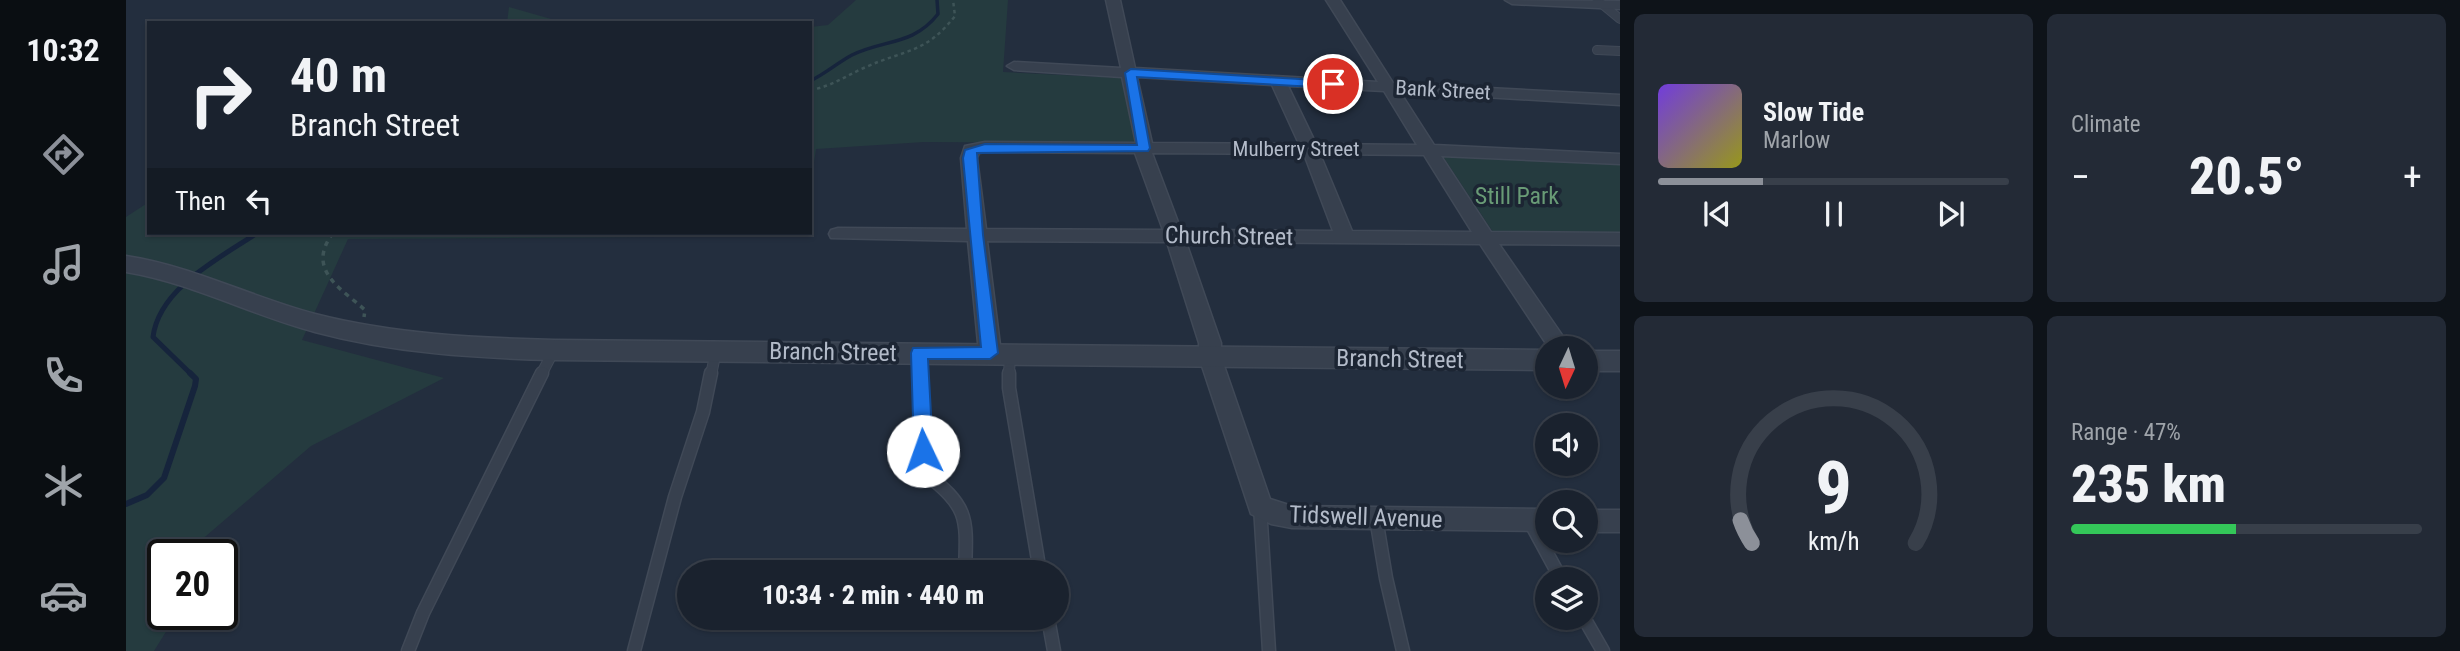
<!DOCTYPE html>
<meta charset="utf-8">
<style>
body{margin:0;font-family:"Roboto Condensed",sans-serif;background:#232a36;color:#f1f3f6;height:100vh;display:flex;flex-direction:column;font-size:26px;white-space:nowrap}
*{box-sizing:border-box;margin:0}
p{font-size:23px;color:#9fa4aa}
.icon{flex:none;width:38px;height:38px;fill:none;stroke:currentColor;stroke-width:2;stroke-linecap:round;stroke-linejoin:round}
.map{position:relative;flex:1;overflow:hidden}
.drawer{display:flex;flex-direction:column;gap:14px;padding:14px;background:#0e1319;width:840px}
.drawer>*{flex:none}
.hud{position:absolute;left:21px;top:21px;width:665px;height:214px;border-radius:0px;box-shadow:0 2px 5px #0004,0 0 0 2px #383f4a;background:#1a222e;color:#f1f3f6;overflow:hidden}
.needle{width:46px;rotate:184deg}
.buttons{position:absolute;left:1409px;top:336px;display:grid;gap:14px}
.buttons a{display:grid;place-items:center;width:63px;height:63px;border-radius:50%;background:#1a222e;box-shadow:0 2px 5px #0004,0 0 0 2px #383f4a;font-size:35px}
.speed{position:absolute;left:21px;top:539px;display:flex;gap:14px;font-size:35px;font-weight:700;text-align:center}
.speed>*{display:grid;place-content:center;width:91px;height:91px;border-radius:50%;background:#1a222e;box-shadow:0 2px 5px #0004,0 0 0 2px #383f4a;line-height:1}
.speed .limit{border:4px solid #111;border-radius:10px;background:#fff;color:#111}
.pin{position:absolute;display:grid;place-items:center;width:60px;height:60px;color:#fff;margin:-30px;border:4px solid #fff;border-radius:50%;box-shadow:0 2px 7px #0007}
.me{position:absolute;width:77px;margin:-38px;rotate:357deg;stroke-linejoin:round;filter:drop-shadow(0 0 5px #0008)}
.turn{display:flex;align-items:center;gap:24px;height:147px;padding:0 28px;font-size:32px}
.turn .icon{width:91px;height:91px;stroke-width:2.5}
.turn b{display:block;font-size:49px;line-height:60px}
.then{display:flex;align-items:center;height:66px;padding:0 28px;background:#0003;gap:14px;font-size:26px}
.big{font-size:52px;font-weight:800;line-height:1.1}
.drawer .tile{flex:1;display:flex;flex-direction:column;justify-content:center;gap:10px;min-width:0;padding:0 24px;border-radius:10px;background:#232a36}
.drawer .dial{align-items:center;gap:0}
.dial svg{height:182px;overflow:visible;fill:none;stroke:#383f4a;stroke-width:7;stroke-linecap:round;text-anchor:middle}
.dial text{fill:#f1f3f6;stroke:none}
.song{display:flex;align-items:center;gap:21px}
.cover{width:84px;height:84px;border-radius:10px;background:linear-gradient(135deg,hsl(260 70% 55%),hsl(60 70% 35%))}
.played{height:7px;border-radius:4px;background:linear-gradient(90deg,#8c9099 30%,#383f4a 30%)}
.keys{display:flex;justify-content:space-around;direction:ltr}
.heat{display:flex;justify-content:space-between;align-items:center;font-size:38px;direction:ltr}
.charge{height:10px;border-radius:5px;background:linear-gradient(90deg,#34c759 47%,#383f4a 0)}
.drawer .tiles{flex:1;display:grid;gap:14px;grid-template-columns:repeat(2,1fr)}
.trip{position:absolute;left:551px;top:560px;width:392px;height:70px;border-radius:35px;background:#1a222e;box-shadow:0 2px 5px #0004,0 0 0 2px #383f4a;font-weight:800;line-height:70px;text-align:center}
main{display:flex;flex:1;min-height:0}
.tab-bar{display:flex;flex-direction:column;width:126px;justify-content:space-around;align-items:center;background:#0a0e12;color:#9fa4aa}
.tab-bar .icon{width:49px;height:49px}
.tab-bar .current{color:#8c9099}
.tab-bar b{font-size:32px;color:#f1f3f6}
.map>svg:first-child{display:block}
</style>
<main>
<nav class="tab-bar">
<b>10:32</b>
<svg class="icon current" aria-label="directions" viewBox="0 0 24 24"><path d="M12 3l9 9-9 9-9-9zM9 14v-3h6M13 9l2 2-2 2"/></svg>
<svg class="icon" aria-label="music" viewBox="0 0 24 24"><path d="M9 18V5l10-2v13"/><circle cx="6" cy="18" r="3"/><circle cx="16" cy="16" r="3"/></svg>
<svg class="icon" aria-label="phone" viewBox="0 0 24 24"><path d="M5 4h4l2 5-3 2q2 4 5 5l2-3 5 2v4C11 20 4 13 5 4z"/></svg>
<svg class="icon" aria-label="climate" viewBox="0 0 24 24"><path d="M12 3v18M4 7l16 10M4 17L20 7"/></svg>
<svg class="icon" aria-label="car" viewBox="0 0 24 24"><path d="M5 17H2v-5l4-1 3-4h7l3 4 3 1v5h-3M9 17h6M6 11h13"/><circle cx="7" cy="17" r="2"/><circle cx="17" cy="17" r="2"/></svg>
</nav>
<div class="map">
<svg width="1494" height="651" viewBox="0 0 1494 651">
<rect width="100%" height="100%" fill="#232e3e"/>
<g fill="#253b3f">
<polygon points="730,0 882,0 877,72 996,78 1010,143 798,142 690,149 684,190 684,27 702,25"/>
<polygon points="383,7 439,23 381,23"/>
<polygon points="1314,152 1494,162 1494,235 1369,235"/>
<polygon points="23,202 23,233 679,233 678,236 222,239 176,340 318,378 185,446 66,548 79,555 37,555 37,614 51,614 28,651 0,651 0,217"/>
</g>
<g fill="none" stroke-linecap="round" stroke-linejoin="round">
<path stroke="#16243c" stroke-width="3.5" d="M684,81C699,74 711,63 726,55C758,39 787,46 812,14L811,0"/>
<path stroke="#16243c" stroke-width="5" d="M66,375L27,337C33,288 94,258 131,233"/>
<polyline stroke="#16243c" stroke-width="6" points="0,504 21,495 38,478 69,386 70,379 64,373"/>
<defs>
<g id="service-far2">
<polyline points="1471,0 1494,19"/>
<polyline points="1471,50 1494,51"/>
</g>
<g id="service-far1">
<polyline points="793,353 794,375"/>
<polyline points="415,375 428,350"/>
<polyline points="585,375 590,351"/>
<polyline points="883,375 884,353"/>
</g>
<g id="service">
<path d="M794,373L798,472C843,508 841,516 839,572"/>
<polyline points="883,373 883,388 914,572"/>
<polyline points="1134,507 1143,651"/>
<polyline points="1250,518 1260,578 1277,651"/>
<polyline points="1403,520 1435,579"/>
<polyline points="922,618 928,651"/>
<polyline points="1458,618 1477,651"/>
<polyline points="784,621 791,618"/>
<polyline points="282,651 297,613 416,373"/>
<polyline points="508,651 549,497 577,412 585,373"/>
</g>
<g id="minor">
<path d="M980,0H994L1009,68L1252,82L1200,0H1214L1267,83L1494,95V105L1274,92L1308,145L1494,154V164L1315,156L1365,232L1494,233V245L1373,244L1445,348H1423L1354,244L1060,242L1095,343V357L1144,499L1166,506L1421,509V531L1166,528L1145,524L1125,514L1073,357V343L1041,242L861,241L875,353L872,359L864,361L856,359L853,353L842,241L705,238L703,234L705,230L712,228L841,229L835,158L839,146L859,142L1010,143L996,77L888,70L881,66L888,62L995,68ZM1011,77L1146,85L1173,144L1026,143ZM1162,86L1258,91L1291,145L1190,144ZM859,152L1009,153L1037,230L860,229L851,158L853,153ZM1026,153L1178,154L1207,231L1055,230ZM1194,154L1298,155L1346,232L1226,231Z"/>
<polygon points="1379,0 1494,1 1494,9 1386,4"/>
<rect x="1460" y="510" width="34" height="22"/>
</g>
<g id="tertiary">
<path d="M0,256C66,266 125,297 189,314C267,334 348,338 428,340L1421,350V370L428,360C348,358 267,353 189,332C125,315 66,283 0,272Z"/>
<rect x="1460" y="351" width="34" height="20"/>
</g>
</defs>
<use href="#service-far2" stroke="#404957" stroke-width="10"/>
<use href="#service-far1" stroke="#404957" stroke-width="12"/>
<use href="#service" stroke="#404957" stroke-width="15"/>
<use href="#minor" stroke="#404957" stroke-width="3"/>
<use href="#tertiary" stroke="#404957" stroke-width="3"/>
<path stroke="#3e5457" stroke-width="2.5" stroke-dasharray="3.5 3.5" stroke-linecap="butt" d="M684,90C705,87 721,75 740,67C780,49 799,54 829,16L827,0"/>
<path stroke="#3e5457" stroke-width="3.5" stroke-dasharray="5 5" stroke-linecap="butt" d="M207,233C179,270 216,289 239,310L238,317"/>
<use href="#service-far2" stroke="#37404e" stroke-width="8"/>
<use href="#service-far1" stroke="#37404e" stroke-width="10"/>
<use href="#service" stroke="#37404e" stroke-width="12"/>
<use href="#minor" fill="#37404e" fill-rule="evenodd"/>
<use href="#tertiary" fill="#37404e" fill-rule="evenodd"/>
</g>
<polygon fill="#1a73e8" stroke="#114b97" stroke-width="2" points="1005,69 1207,81 1213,84 1207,88 1011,77 1024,148 1022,151 851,153 857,235 872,353 864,359 802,359 807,451 804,456 797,459 791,456 788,451 785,353 787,348 855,347 837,158 839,150 859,144 1011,145 999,73"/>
<g text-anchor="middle" stroke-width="7" stroke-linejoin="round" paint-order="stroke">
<g font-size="21" fill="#b3bbc9" stroke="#1c2533">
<text transform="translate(1317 90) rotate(3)" y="7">Bank Street</text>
<text x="1170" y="156">Mulberry Street</text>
</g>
<g font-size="24" fill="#699b76" stroke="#1c2533">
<text x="1391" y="204">Still Park</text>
</g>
<g font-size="24" fill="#b3bbc9" stroke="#1c2533">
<text transform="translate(1103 236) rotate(1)" y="8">Church Street</text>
<text transform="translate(707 352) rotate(1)" y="8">Branch Street</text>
<text transform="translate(1274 359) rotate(1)" y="8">Branch Street</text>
<text transform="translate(1240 517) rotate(2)" y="8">Tidswell Avenue</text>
</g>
</g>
</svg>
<div class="buttons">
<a><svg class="needle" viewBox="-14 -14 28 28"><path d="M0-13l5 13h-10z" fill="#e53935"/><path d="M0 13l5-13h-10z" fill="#9fa4aa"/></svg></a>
<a><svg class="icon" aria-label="sound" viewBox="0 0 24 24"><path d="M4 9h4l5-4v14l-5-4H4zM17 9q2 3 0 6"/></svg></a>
<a><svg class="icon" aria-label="search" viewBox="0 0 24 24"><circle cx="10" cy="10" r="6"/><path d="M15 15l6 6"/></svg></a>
<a><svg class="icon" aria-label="layers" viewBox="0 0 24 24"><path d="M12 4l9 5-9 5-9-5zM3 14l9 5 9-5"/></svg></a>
</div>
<div class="speed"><div class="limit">20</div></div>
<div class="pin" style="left:1207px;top:84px;background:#d93025"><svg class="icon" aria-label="arrive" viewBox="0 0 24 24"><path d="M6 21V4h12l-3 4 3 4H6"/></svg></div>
<svg class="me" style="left:797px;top:451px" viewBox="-20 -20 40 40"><circle r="19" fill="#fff"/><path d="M0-13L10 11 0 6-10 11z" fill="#1a73e8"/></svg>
<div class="trip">10:34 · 2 min · 440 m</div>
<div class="hud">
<div class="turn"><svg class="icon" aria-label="right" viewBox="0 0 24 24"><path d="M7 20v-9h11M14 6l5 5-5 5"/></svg><div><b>40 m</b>Branch Street</div></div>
<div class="then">Then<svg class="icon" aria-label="left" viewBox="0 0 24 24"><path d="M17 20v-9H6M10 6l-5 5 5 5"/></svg></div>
</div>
</div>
<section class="drawer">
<div class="tiles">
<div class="tile">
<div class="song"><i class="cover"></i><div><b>Slow Tide</b><p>Marlow</p></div></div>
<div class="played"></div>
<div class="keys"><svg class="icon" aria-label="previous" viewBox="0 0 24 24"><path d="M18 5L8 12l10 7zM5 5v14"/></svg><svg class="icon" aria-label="pause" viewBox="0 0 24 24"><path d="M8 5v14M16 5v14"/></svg><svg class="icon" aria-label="next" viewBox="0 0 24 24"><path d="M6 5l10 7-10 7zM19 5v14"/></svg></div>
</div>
<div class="tile"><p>Climate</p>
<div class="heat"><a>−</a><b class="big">20.5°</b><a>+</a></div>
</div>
<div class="tile dial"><svg viewBox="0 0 100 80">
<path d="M14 69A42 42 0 1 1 86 69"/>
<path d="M14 69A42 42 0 0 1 9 59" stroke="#8c9099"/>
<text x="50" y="56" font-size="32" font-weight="700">9</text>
<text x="50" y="72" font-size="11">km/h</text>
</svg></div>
<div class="tile"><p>Range · 47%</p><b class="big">235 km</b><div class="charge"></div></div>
</div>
</section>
</main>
